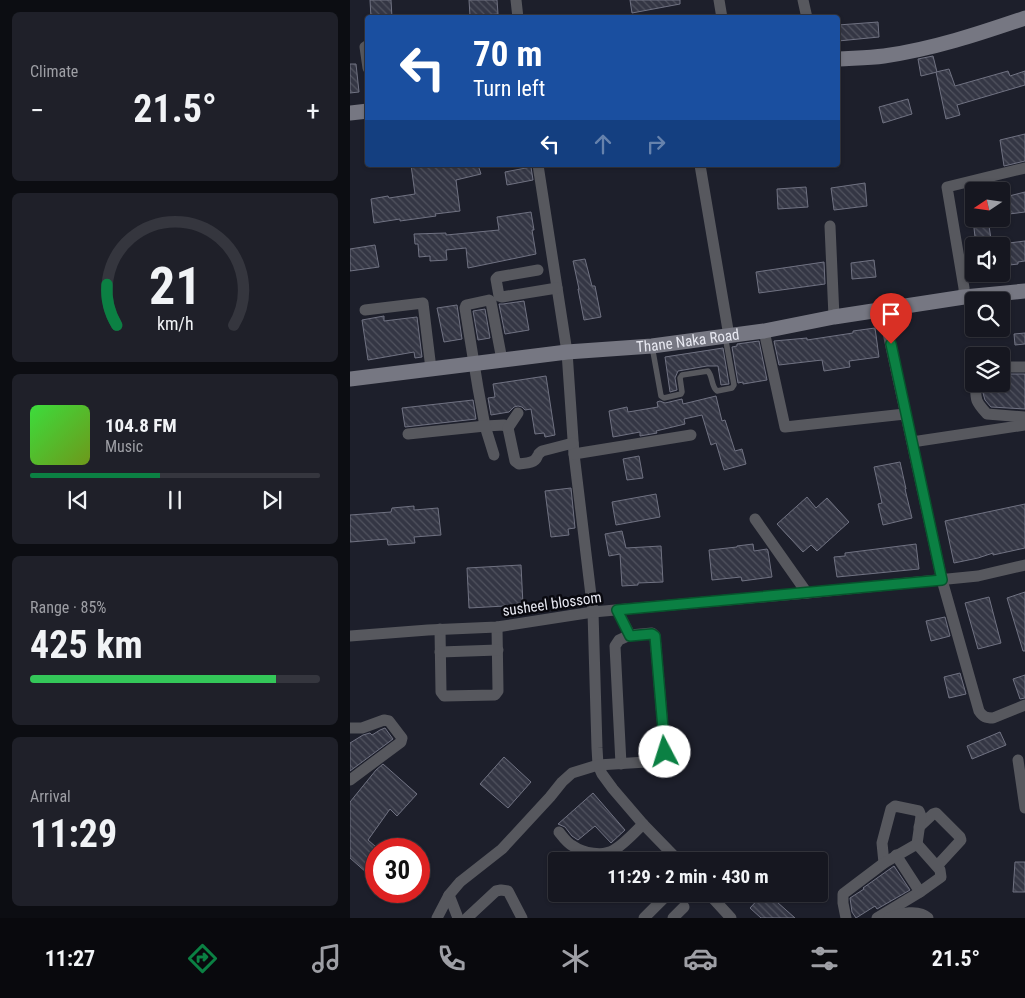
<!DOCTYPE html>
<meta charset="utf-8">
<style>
body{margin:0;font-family:"Roboto Condensed",sans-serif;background:#1f2029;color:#f1f3f6;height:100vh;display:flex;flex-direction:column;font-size:19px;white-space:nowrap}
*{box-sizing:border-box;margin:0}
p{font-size:16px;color:#9e9fa5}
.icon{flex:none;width:28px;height:28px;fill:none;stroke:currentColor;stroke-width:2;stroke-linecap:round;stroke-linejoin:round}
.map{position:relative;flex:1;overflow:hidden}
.drawer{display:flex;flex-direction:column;gap:12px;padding:12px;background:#0c0d12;width:350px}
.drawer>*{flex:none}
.banner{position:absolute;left:15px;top:15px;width:475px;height:152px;border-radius:5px;box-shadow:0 1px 4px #0004,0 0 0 1px #35363e;background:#1a4fa0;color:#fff;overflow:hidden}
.needle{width:32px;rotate:257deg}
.controls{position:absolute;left:615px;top:182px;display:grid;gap:10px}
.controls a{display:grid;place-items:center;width:45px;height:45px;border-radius:5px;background:#161720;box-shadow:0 1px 4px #0004,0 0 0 1px #35363e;font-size:25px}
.speed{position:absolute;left:15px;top:838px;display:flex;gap:10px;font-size:25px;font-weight:700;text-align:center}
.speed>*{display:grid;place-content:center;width:65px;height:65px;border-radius:50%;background:#161720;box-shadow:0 1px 4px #0004,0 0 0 1px #35363e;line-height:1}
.speed .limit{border:8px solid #d22;background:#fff;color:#111}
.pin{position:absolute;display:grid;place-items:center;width:42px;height:42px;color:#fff;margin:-51px -21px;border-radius:50% 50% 50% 0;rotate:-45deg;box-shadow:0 0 5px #0007}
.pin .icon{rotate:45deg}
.me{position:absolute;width:55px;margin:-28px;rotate:355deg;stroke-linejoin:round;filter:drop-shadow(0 0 4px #0008)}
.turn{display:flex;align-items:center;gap:18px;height:105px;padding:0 25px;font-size:22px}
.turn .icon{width:65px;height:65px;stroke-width:2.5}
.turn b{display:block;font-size:35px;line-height:42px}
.lanes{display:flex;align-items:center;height:48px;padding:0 25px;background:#0003;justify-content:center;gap:25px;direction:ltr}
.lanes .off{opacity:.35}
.big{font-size:38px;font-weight:700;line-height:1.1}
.drawer .widget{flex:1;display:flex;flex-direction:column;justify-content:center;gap:8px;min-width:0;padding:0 18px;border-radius:8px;background:#1f2029}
.drawer .dial{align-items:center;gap:0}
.dial svg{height:130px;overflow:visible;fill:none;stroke:#35363e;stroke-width:7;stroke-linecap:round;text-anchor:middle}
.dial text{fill:#f1f3f6;stroke:none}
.song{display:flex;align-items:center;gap:15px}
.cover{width:60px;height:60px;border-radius:8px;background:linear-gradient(135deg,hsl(120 70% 55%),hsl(80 70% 35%))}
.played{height:5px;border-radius:2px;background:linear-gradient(90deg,#0b8043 45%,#35363e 45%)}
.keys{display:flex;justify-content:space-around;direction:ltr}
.heat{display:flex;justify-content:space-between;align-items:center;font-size:28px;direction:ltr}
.charge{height:8px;border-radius:4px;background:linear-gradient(90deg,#34c759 85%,#35363e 0)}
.trip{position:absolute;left:198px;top:852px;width:280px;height:50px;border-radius:5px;background:#161720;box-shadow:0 1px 4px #0004,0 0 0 1px #35363e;font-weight:700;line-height:50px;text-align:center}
.menu{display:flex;height:80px;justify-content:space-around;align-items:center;background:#09090d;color:#9e9fa5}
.menu .icon{width:35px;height:35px}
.menu .on{color:#0b8043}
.menu b{font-size:22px;color:#f1f3f6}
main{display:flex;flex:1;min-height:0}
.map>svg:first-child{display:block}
</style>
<main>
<section class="drawer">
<div class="widget"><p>Climate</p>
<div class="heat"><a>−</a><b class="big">21.5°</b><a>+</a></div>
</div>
<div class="widget dial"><svg viewBox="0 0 100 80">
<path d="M14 69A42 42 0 1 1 86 69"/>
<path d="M14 69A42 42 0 0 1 8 44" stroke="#0b8043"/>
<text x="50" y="56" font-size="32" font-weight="700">21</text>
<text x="50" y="72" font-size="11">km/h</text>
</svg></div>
<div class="widget">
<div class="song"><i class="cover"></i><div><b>104.8 FM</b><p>Music</p></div></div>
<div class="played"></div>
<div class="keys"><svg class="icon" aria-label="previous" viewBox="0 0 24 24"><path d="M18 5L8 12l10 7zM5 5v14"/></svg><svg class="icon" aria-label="pause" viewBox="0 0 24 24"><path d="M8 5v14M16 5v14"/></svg><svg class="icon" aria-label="next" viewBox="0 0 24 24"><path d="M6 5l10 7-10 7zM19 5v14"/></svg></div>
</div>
<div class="widget"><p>Range · 85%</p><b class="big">425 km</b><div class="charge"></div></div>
<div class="widget"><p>Arrival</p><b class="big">11:29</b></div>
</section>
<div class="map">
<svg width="675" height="918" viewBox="0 0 675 918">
<defs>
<pattern id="building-back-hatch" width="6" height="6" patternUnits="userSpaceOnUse" patternTransform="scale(1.25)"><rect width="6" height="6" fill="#343644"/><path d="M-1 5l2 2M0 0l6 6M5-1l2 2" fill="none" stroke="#51535f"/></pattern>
</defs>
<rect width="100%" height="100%" fill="#1d1f2b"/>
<g fill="url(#building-back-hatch)" stroke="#707282">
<polygon points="20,0 41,0 42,18 21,18"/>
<polygon points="119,0 147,0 148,14 120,16"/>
<polygon points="280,0 330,0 330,4 282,13"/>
<polygon points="528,22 529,37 488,41 488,25"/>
<polygon points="583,56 587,72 571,76 568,59"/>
<polygon points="0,64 6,64 9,92 0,93"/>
<polygon points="599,69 605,86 658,71 660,76 675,71 675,85 607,105 610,115 596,119 586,72"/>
<polygon points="558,99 562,114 533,123 529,107"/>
<polygon points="675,134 675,161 654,166 650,140"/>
<polygon points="61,165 128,165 131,174 106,180 110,211 85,214 86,216 50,221 50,219 24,223 21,199 38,196 39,198 65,194"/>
<polygon points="181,167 183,180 157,185 155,172"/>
<polygon points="515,183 517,206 484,210 481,188"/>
<polygon points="456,187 458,207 428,209 427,189"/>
<polygon points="675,192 675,212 651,215 651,198"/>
<polygon points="181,212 184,230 182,230 186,254 118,268 116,248 96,250 97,260 80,261 80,256 69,257 68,244 65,244 64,234 96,233 96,235 149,230 147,217"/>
<polygon points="623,219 638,219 642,246 626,246"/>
<polygon points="675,241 675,261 668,262 668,264 651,266 651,244"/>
<polygon points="25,245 29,267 0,271 0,249"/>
<polygon points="235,259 242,286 245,286 251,317 234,320 228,289 229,289 223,261"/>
<polygon points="524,260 526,277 502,279 501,263"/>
<polygon points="474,262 475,284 409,293 406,272"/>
<polygon points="174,301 179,330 155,334 149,304 153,304"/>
<polygon points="107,305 112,339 94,342 87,308"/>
<polygon points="135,309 140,338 128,340 123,311"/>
<polygon points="34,316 34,321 67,317 72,357 65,358 64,352 18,360 12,320"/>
<polygon points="525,328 529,357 499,361 500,367 474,371 472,360 429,365 424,341 457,338 457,340 503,333 503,331"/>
<polygon points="675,333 675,344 665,345 664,334"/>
<polygon points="409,341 417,380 393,384 393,382 388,383 382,347 387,346 387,344"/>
<polygon points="373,348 379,384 371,385 368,366 357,366 328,371 325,378 327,390 320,392 315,357"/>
<polygon points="651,374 675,374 675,409 641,407 635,400 633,393 633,384 651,384"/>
<polygon points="196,376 205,435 195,437 194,433 185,434 181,409 175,410 172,407 168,406 164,407 159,412 141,415 138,398 145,397 143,384"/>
<polygon points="366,396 372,421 375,420 385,451 392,449 396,464 374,470 366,443 361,445 352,415 334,419 335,424 306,431 307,433 290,436 290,432 263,437 259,411 277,407 278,412 308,407 307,402 310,401 315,403 332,399 333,404"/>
<polygon points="123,400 126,419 55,427 52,408"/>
<polygon points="289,456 293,478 277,480 273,459"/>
<polygon points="550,462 556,489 555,489 562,518 533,525 528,504 532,503 524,467"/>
<polygon points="221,488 225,528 218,529 219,535 201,537 195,491"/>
<polygon points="306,494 310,517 266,525 262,502"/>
<polygon points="457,497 466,508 477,498 499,522 467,551 461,545 453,552 427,524"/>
<polygon points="675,504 675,548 643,555 643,553 628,558 604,563 595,521"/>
<polygon points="64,506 64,510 88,508 91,535 64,537 65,543 38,545 37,539 0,542 0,515 41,512 42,508"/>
<polygon points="272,531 276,548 311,546 313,582 288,583 288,585 272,586 270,554 259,556 255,534"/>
<polygon points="403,544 404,551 417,549 418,551 422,577 392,581 391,577 362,580 359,550 387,547 387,546"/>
<polygon points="566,544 569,569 487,577 484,557 495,556 495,553"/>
<polygon points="171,565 173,605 119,608 117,568"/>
<polygon points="675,592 675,651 673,651 657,598"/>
<polygon points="639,597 651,643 628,649 615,603"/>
<polygon points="595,617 600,636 581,641 576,621"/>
<polygon points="610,673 616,694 599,698 594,677"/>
<polygon points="675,675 675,698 670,699 663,679"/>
<polygon points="35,728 43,739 0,771 0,743 13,735 20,733 22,735 30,730"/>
<polygon points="650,732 656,745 622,759 617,746"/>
<polygon points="154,757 181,782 158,808 130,784"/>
<polygon points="33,764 67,794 47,816 40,809 18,840 26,847 26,881 0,858 0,802 26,770"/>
<polygon points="243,793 275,830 261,843 245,826 228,840 222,836 215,827 208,824"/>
<polygon points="665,862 675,862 675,892 663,892"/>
<polygon points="544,866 560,890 527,909 525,906 506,918 502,912 500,898 514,889 513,888"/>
<polygon points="413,894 418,894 445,918 411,918 400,908"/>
</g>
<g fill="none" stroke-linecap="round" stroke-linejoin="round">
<path stroke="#57585e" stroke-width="5.5" d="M302,346L311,396L314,398L331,394L332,392L330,378L332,375L358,371C363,377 361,386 367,391L382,388L384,385L375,336"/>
<g stroke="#57585e" stroke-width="11">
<polyline points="166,0 168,18"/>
<polyline points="369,0 372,18"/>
<polyline points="453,0 457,18"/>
<polyline points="18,45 15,47 18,68"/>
<polyline points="188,165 217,352 224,454 243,612 247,748 248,765 252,774 263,789 293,824 329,861"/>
<polyline points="350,165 379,336"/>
<polyline points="480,226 484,317"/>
<polyline points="188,270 148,277 146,279 149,296 152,297 207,288"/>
<polyline points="614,297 614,288 597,187 675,168"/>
<polyline points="15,310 73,303 81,369"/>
<path d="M533,310L592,580L629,711C633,717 636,718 643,718L675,705"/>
<polyline points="414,331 435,427 555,414"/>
<path d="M152,360L141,302L139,300L116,305L115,308L128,388L135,426L154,425L158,428L165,461L169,464C175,463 184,464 187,457C191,451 186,456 192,451L223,443"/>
<polyline points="651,367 675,367"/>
<path d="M626,384C625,400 626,402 637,414L675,417"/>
<polyline points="158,428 168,413"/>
<polyline points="58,434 135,426 144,455"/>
<polyline points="562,442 675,425"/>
<polyline points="224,454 341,435"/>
<polyline points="405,519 457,593"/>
<polyline points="90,629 91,692 94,696 145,695 148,691 147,627"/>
<polyline points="0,636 78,630 147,627 243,612 457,593 628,576 675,565"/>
<polyline points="90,652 148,650"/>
<polyline points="0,728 12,728 34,720 39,721 52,738 51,742 0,780"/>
<polyline points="668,760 675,808"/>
<polyline points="271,764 265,646 269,640 280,635"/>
<polyline points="569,827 583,814 586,813 610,837 611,840 587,866"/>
<path d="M209,832C213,837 217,843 223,846C233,853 253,857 264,850C275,843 284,833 293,824"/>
<polyline points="546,855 570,892"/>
<polyline points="534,863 532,843 541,809 545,806 569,811 571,816 567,844"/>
<polyline points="359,894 381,918"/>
<polyline points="99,895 108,918"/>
<polyline points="87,918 99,895 110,882 152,849 200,797 212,782 222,773 248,765 296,762 310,756 315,752 305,636 302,633 280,635 267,610"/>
<polyline points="117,918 146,891 151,890 158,891 172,918"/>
<polyline points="294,918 318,894"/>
<polyline points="323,918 334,907"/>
<polyline points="496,918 493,903 493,894 534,863 567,844 590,870 591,877 570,892 527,918"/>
<path d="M539,918C550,913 569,909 578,918"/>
</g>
<g stroke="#767782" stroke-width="15">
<path d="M488,59C503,58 519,58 534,56C583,49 628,34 675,18"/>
<polyline points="0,113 18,111"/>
<path id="s1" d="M0,379L217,352L302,346L414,331L484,317L614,297L675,291"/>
</g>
</g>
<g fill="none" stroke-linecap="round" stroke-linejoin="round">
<defs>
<polyline id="route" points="315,752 305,636 302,634 280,636 267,610 592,580 541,344"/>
</defs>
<use href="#route" stroke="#07532c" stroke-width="12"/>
<use href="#route" stroke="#0b8043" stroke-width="9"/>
</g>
<g text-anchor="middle" stroke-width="5" stroke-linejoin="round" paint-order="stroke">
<g font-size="15" fill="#e7e8f1" stroke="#09090f">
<text dy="5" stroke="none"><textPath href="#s1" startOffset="340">Thane Naka Road</textPath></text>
<text transform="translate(202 604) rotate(-8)" y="5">susheel blossom</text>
</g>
</g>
</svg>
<div class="controls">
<a><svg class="needle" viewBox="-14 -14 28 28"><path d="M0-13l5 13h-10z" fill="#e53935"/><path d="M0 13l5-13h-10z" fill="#9e9fa5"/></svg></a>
<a><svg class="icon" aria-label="sound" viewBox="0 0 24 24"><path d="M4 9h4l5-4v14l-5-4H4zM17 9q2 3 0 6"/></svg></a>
<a><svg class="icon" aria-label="search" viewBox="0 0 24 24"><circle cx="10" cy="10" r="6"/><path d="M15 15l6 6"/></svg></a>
<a><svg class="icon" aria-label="layers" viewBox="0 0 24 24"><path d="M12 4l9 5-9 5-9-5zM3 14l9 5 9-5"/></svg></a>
</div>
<div class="speed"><div class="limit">30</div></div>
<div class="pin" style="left:541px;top:344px;background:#d93025"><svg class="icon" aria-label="arrive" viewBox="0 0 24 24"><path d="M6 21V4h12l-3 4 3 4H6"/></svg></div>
<svg class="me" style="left:315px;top:752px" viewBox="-20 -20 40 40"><circle r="19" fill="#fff"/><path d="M0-13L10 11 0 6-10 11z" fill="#0b8043"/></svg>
<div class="trip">11:29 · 2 min · 430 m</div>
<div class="banner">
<div class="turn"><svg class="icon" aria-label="left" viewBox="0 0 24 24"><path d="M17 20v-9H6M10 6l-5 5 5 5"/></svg><div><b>70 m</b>Turn left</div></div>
<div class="lanes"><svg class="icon" aria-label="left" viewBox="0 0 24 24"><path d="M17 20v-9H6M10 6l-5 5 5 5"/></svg><svg class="icon off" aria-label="ahead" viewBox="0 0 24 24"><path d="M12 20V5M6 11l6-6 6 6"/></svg><svg class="icon off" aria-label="right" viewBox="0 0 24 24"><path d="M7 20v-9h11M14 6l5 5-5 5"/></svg></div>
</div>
</div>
</main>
<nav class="menu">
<b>11:27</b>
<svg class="icon on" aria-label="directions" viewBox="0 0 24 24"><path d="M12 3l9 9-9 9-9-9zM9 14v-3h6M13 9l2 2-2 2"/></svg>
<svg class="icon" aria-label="music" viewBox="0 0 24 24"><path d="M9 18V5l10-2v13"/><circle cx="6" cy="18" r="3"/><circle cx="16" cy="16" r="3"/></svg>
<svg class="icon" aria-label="phone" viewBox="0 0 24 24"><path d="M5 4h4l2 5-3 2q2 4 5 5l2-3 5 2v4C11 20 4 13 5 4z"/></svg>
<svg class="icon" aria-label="climate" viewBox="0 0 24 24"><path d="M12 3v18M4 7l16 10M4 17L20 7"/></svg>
<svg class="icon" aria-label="car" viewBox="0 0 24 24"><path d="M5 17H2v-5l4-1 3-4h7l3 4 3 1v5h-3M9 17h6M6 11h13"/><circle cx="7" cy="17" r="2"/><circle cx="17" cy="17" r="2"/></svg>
<svg class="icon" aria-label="filters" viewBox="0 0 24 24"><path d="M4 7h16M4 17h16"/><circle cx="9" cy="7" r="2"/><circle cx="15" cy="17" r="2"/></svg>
<b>21.5°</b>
</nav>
